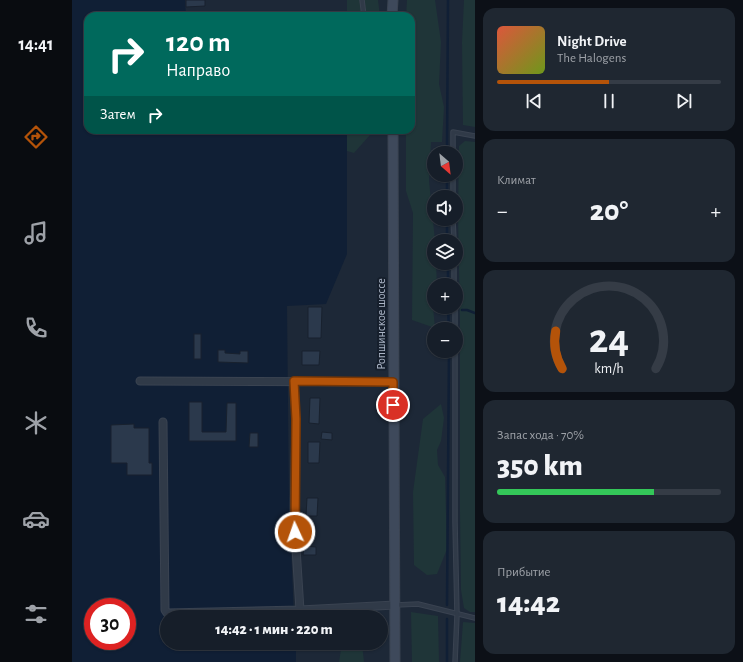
<!DOCTYPE html>
<html lang="ru">
<meta charset="utf-8">
<style>
body{margin:0;font-family:"Alegreya Sans",sans-serif;background:#1f2731;color:#f1f3f6;height:100vh;display:flex;flex-direction:column;font-size:15px;white-space:nowrap}
*{box-sizing:border-box;margin:0}
p{font-size:13px;color:#9ea2a8}
.icon{flex:none;width:22px;height:22px;fill:none;stroke:currentColor;stroke-width:2;stroke-linecap:round;stroke-linejoin:round}
.map{position:relative;flex:1;overflow:hidden}
.drawer{display:flex;flex-direction:column;gap:8px;padding:8px;background:#0c1017;width:268px}
.drawer>*{flex:none}
.guide{position:absolute;left:12px;top:12px;width:331px;height:122px;border-radius:12px;box-shadow:0 1px 3px #0004,0 0 0 1px #353c46;background:#00695c;color:#fff;overflow:hidden}
.needle{width:26px;rotate:152deg}
.buttons{position:absolute;left:355px;top:146px;display:grid;gap:8px}
.buttons a{display:grid;place-items:center;width:36px;height:36px;border-radius:50%;background:#161e29;box-shadow:0 1px 3px #0004,0 0 0 1px #353c46;font-size:20px}
.speed{position:absolute;left:12px;top:598px;display:flex;gap:8px;font-size:20px;font-weight:700;text-align:center}
.speed>*{display:grid;place-content:center;width:52px;height:52px;border-radius:50%;background:#161e29;box-shadow:0 1px 3px #0004,0 0 0 1px #353c46;line-height:1}
.speed .limit{border:6px solid #d22;background:#fff;color:#111}
.pin{position:absolute;display:grid;place-items:center;width:34px;height:34px;color:#fff;margin:-17px;border:2px solid #fff;border-radius:50%;box-shadow:0 1px 4px #0007}
.me{position:absolute;width:44px;margin:-22px;rotate:357deg;stroke-linejoin:round;filter:drop-shadow(0 0 3px #0008)}
.turn{display:flex;align-items:center;gap:14px;height:84px;padding:0 16px;font-size:18px}
.turn .icon{width:52px;height:52px;stroke-width:2.5}
.turn b{display:block;font-size:28px;line-height:34px}
.then{display:flex;align-items:center;height:38px;padding:0 16px;background:#0003;gap:8px;font-size:15px}
.big{font-size:30px;font-weight:800;line-height:1.1}
.drawer .tile{flex:1;display:flex;flex-direction:column;justify-content:center;gap:6px;min-width:0;padding:0 14px;border-radius:12px;background:#1f2731}
.drawer .dial{align-items:center;gap:0}
.dial svg{height:104px;overflow:visible;fill:none;stroke:#353c46;stroke-width:7;stroke-linecap:round;text-anchor:middle}
.dial text{fill:#f1f3f6;stroke:none}
.song{display:flex;align-items:center;gap:12px}
.cover{width:48px;height:48px;border-radius:6px;background:linear-gradient(135deg,hsl(10 70% 55%),hsl(80 70% 35%))}
.played{height:4px;border-radius:2px;background:linear-gradient(90deg,#b45309 50%,#353c46 50%)}
.keys{display:flex;justify-content:space-around;direction:ltr}
.heat{display:flex;justify-content:space-between;align-items:center;font-size:22px;direction:ltr}
.charge{height:6px;border-radius:3px;background:linear-gradient(90deg,#34c759 70%,#353c46 0)}
.trip{position:absolute;left:88px;top:610px;width:228px;height:40px;border-radius:20px;background:#161e29;box-shadow:0 1px 3px #0004,0 0 0 1px #353c46;font-weight:800;line-height:40px;text-align:center}
main{display:flex;flex:1;min-height:0}
.tab-bar{display:flex;flex-direction:column;width:72px;justify-content:space-around;align-items:center;background:#090c10;color:#9ea2a8}
.tab-bar .icon{width:28px;height:28px}
.tab-bar .active{color:#b45309}
.tab-bar b{font-size:18px;color:#f1f3f6}
.map>svg:first-child{display:block}
</style>
<main>
<nav class="tab-bar">
<b>14:41</b>
<svg class="icon active" aria-label="directions" viewBox="0 0 24 24"><path d="M12 3l9 9-9 9-9-9zM9 14v-3h6M13 9l2 2-2 2"/></svg>
<svg class="icon" aria-label="music" viewBox="0 0 24 24"><path d="M9 18V5l10-2v13"/><circle cx="6" cy="18" r="3"/><circle cx="16" cy="16" r="3"/></svg>
<svg class="icon" aria-label="phone" viewBox="0 0 24 24"><path d="M5 4h4l2 5-3 2q2 4 5 5l2-3 5 2v4C11 20 4 13 5 4z"/></svg>
<svg class="icon" aria-label="climate" viewBox="0 0 24 24"><path d="M12 3v18M4 7l16 10M4 17L20 7"/></svg>
<svg class="icon" aria-label="car" viewBox="0 0 24 24"><path d="M5 17H2v-5l4-1 3-4h7l3 4 3 1v5h-3M9 17h6M6 11h13"/><circle cx="7" cy="17" r="2"/><circle cx="17" cy="17" r="2"/></svg>
<svg class="icon" aria-label="filters" viewBox="0 0 24 24"><path d="M4 7h16M4 17h16"/><circle cx="9" cy="7" r="2"/><circle cx="15" cy="17" r="2"/></svg>
</nav>
<div class="map">
<svg width="403" height="662" viewBox="0 0 403 662">
<rect width="100%" height="100%" fill="#1d2837"/>
<g fill="#1f3538">
<polygon points="275,0 306,0 308,16 275,16"/>
<polygon points="335,0 363,0 369,42 367,84 372,107 370,142 359,142 357,181 363,241 362,263 364,263 365,285 362,285 362,293 360,295 363,328 340,320 341,213 334,191 334,130 339,130 339,16 334,16"/>
<polygon points="392,0 403,0 403,127 391,125 390,42"/>
<polygon points="275,130 300,130 298,135 282,153 275,151"/>
<polygon points="393,141 403,142 403,612 398,612 392,608 389,590 388,512 388,323 386,215 387,146"/>
<polygon points="369,404 372,418 369,441 365,450 366,465 373,477 375,549 365,574 355,575 342,565 341,492 351,419"/>
<polygon points="339,612 366,616 367,662 340,662"/>
<polygon points="391,622 403,623 403,662 388,662"/>
<polygon points="270,643 290,643 292,662 267,662"/>
</g>
<path fill="#101f35" fill-rule="evenodd" d="M0,0H113L114,16H16V130H275V254L254,304L215,306L217,501L222,617H95V643H224V662H0ZM21,607H55V641H21Z"/>
<g fill="none" stroke-linecap="round" stroke-linejoin="round">
<g stroke="#101f35" stroke-width="2.5">
<polyline points="375,153 376,0"/>
<polyline points="375,175 375,197"/>
<polyline points="375,219 375,241"/>
<polyline points="376,263 376,285"/>
<polyline points="376,307 377,329"/>
<polyline points="390,310 395,310 403,313"/>
<polyline points="375,605 377,351"/>
<polyline points="375,662 375,619"/>
</g>
</g>
<g fill="#2b394c" stroke="#18212e">
<polygon points="114,0 133,0 133,6 114,7"/>
<polygon points="236,307 250,307 249,338 236,338"/>
<rect x="122" y="334" width="7" height="25"/>
<polygon points="146,350 153,350 153,353 168,354 168,351 176,351 176,363 146,362"/>
<polygon points="230,351 248,351 247,365 230,365"/>
<polygon points="238,398 248,398 247,424 237,423"/>
<polygon points="117,402 130,402 130,432 154,432 155,403 164,403 164,441 117,441"/>
<polygon points="62,424 62,428 77,428 77,463 80,463 80,475 55,475 55,463 39,463 39,425"/>
<polygon points="250,432 260,433 260,440 249,439"/>
<polygon points="178,433 186,433 186,447 177,447"/>
<polygon points="236,442 248,442 247,463 236,463"/>
<polygon points="235,498 246,498 245,516 234,516"/>
<polygon points="232,546 244,547 244,555 231,555"/>
</g>
<g fill="none" stroke-linecap="round" stroke-linejoin="round">
<defs>
<g id="service">
<polyline points="290,0 292,16"/>
<polyline points="381,153 381,132 403,136"/>
<polyline points="381,175 381,197"/>
<polyline points="381,219 382,241"/>
<polyline points="382,263 382,285"/>
<polyline points="383,307 383,329"/>
<polyline points="324,605 346,604 403,618"/>
<polyline points="383,662 385,615 383,522 383,351"/>
</g>
<g id="minor">
<polyline points="68,381 321,382"/>
<polyline points="222,381 224,419 222,517 228,610"/>
<polyline points="91,422 93,610 95,613 228,610 323,605"/>
</g>
<g id="secondary">
<polyline points="320,16 321,0"/>
<polyline points="321,130 323,662"/>
</g>
</defs>
<use href="#service" stroke="#3a4351" stroke-width="5.5"/>
<use href="#minor" stroke="#3a4351" stroke-width="9"/>
<use href="#secondary" stroke="#3a4351" stroke-width="11"/>
<use href="#service" stroke="#303a48" stroke-width="3.5"/>
<use href="#minor" stroke="#303a48" stroke-width="7"/>
<use href="#secondary" stroke="#3e495b" stroke-width="9"/>
</g>
<g fill="none" stroke-linecap="round" stroke-linejoin="round">
<defs>
<polyline id="route" points="223,532 224,419 222,381 321,382 321,405"/>
</defs>
<use href="#route" stroke="#753606" stroke-width="10"/>
<use href="#route" stroke="#b45309" stroke-width="7"/>
</g>
<g text-anchor="middle" stroke-width="4" stroke-linejoin="round" paint-order="stroke">
<g font-size="12" fill="#aab4c5" stroke="#161f2c">
<text transform="translate(309 324) rotate(-90)" y="4">Ропшинское шоссе</text>
</g>
</g>
</svg>
<div class="buttons">
<a><svg class="needle" viewBox="-14 -14 28 28"><path d="M0-13l5 13h-10z" fill="#e53935"/><path d="M0 13l5-13h-10z" fill="#9ea2a8"/></svg></a>
<a><svg class="icon" aria-label="sound" viewBox="0 0 24 24"><path d="M4 9h4l5-4v14l-5-4H4zM17 9q2 3 0 6"/></svg></a>
<a><svg class="icon" aria-label="layers" viewBox="0 0 24 24"><path d="M12 4l9 5-9 5-9-5zM3 14l9 5 9-5"/></svg></a>
<a>+</a>
<a>−</a>
</div>
<div class="speed"><div class="limit">30</div></div>
<div class="pin" style="left:321px;top:405px;background:#d93025"><svg class="icon" aria-label="arrive" viewBox="0 0 24 24"><path d="M6 21V4h12l-3 4 3 4H6"/></svg></div>
<svg class="me" style="left:223px;top:532px" viewBox="-20 -20 40 40"><circle r="17" fill="#b45309" stroke="#fff" stroke-width="3"/><path d="M0-11L8 9 0 5-8 9z" fill="#fff"/></svg>
<div class="trip">14:42 · 1 мин · 220 m</div>
<div class="guide">
<div class="turn"><svg class="icon" aria-label="right" viewBox="0 0 24 24"><path d="M7 20v-9h11M14 6l5 5-5 5"/></svg><div><b>120 m</b>Направо</div></div>
<div class="then">Затем<svg class="icon" aria-label="right" viewBox="0 0 24 24"><path d="M7 20v-9h11M14 6l5 5-5 5"/></svg></div>
</div>
</div>
<section class="drawer">
<div class="tile">
<div class="song"><i class="cover"></i><div><b>Night Drive</b><p>The Halogens</p></div></div>
<div class="played"></div>
<div class="keys"><svg class="icon" aria-label="previous" viewBox="0 0 24 24"><path d="M18 5L8 12l10 7zM5 5v14"/></svg><svg class="icon" aria-label="pause" viewBox="0 0 24 24"><path d="M8 5v14M16 5v14"/></svg><svg class="icon" aria-label="next" viewBox="0 0 24 24"><path d="M6 5l10 7-10 7zM19 5v14"/></svg></div>
</div>
<div class="tile"><p>Климат</p>
<div class="heat"><a>−</a><b class="big">20°</b><a>+</a></div>
</div>
<div class="tile dial"><svg viewBox="0 0 100 80">
<path d="M14 69A42 42 0 1 1 86 69"/>
<path d="M14 69A42 42 0 0 1 9 40" stroke="#b45309"/>
<text x="50" y="56" font-size="32" font-weight="700">24</text>
<text x="50" y="72" font-size="11">km/h</text>
</svg></div>
<div class="tile"><p>Запас хода · 70%</p><b class="big">350 km</b><div class="charge"></div></div>
<div class="tile"><p>Прибытие</p><b class="big">14:42</b></div>
</section>
</main>
